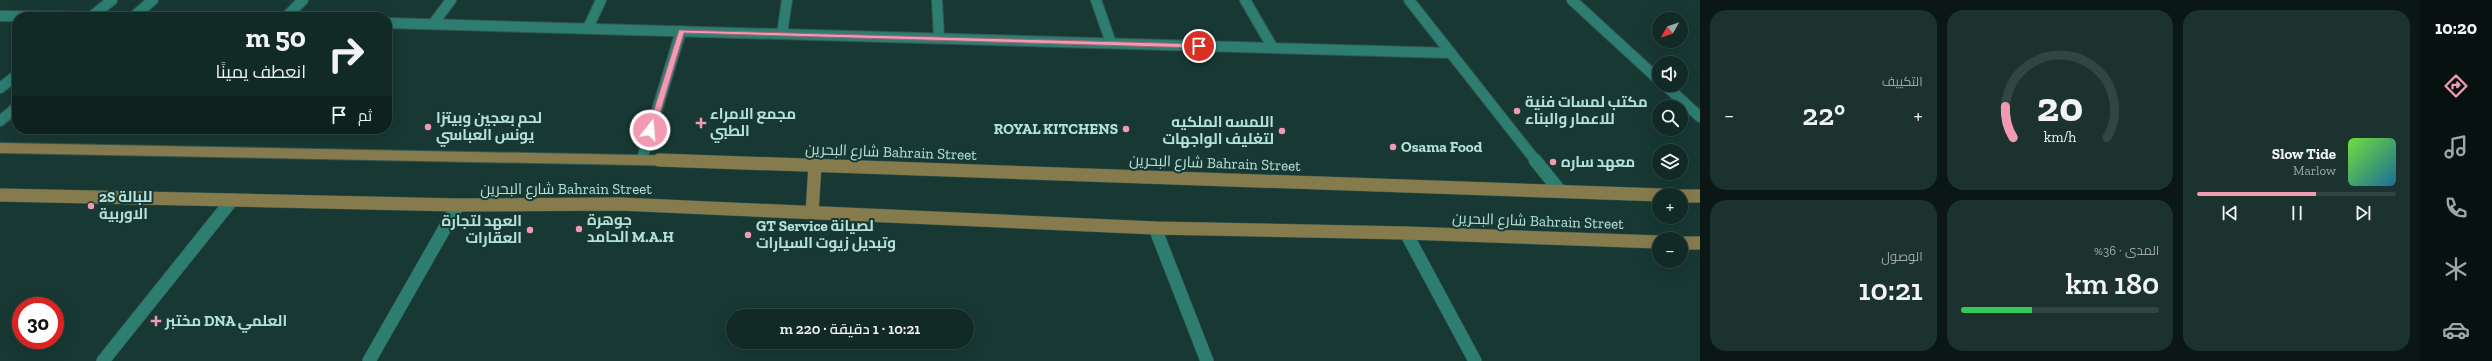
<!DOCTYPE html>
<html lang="ar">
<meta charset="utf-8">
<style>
body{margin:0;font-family:"Zilla Slab",Cairo,serif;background:#1b322e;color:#f1f3f6;direction:rtl;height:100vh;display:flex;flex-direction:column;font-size:15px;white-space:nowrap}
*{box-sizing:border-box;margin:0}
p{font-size:13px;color:#9ca7a7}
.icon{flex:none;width:22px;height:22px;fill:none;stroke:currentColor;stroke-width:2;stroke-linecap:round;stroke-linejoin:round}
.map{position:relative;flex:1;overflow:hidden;direction:ltr}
.sheet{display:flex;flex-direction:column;gap:10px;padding:10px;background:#0a1715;width:720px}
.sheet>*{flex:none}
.hud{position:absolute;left:12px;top:12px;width:380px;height:122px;border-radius:16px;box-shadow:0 4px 16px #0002,0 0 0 1px #314643;direction:rtl;background:#122a26;color:#f1f3f6;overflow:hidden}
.needle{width:26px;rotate:230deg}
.controls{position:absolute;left:1652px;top:12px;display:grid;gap:8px}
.controls a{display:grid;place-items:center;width:36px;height:36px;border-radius:50%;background:#122a26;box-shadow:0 4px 16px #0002,0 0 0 1px #314643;font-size:20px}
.speed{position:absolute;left:12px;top:297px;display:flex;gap:8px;font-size:20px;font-weight:700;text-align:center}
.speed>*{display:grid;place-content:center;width:52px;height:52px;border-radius:50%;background:#122a26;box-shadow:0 4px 16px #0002,0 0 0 1px #314643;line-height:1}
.speed .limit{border:6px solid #d22;background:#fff;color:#111}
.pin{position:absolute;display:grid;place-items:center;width:34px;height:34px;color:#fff;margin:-17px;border:2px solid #fff;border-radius:50%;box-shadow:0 1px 4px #0007}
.me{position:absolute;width:44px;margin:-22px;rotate:17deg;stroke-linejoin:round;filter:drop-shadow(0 0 3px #0008)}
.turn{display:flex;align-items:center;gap:14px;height:84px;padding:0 20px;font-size:18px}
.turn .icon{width:52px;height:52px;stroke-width:2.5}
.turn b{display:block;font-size:28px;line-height:34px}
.then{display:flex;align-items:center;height:38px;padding:0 20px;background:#0003;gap:8px;font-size:15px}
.big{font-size:30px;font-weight:600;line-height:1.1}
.sheet .widget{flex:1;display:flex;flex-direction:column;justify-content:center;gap:6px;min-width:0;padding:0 14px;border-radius:16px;background:#1b322e}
.sheet .dial{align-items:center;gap:0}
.dial svg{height:104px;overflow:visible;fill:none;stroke:#314643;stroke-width:7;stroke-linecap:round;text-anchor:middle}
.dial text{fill:#f1f3f6;stroke:none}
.song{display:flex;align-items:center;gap:12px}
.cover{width:48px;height:48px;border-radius:6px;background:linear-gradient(135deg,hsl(100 70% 55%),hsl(200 70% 35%))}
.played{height:4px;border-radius:2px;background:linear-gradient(90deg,#f19ab2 60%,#314643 60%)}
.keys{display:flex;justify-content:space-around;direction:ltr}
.heat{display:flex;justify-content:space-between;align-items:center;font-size:22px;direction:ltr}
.charge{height:6px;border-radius:3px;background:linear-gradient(90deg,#34c759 36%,#314643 0)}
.sheet .tiles{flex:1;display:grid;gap:10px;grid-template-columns:repeat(3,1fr)}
.widget:first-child{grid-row:span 2}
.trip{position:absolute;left:726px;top:309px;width:248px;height:40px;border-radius:20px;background:#122a26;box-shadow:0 4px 16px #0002,0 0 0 1px #314643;font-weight:600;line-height:40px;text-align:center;direction:rtl}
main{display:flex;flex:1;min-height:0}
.dock{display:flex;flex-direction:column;width:72px;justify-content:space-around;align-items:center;background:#07110f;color:#9ca7a7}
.dock .icon{width:28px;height:28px}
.dock .on{color:#f19ab2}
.dock b{font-size:18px;color:#f1f3f6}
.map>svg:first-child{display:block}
</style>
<main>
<nav class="dock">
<b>10:20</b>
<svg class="icon on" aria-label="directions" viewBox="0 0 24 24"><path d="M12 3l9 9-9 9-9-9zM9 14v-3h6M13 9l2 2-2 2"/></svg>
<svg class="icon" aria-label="music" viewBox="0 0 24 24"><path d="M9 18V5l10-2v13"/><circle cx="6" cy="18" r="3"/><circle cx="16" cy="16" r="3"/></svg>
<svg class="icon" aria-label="phone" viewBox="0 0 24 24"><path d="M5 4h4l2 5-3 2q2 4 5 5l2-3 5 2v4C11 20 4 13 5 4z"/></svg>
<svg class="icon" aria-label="climate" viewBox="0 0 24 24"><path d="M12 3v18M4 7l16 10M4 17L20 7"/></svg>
<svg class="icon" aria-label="car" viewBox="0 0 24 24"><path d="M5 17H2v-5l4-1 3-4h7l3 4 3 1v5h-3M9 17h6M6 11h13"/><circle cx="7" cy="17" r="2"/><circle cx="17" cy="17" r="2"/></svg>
</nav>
<section class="sheet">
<div class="tiles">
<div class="widget">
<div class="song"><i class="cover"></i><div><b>Slow Tide</b><p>Marlow</p></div></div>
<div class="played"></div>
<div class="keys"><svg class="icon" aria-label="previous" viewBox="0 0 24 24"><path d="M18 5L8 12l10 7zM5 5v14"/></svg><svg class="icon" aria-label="pause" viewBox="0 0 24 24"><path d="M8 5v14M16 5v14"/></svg><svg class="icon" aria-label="next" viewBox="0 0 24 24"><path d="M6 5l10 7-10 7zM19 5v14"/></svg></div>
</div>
<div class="widget dial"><svg viewBox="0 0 100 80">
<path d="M14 69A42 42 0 1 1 86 69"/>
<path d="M14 69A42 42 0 0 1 8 45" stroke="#f19ab2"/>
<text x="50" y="56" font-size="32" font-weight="700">20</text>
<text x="50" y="72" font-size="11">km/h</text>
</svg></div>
<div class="widget"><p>التكييف</p>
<div class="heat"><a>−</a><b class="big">22°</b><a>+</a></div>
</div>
<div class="widget"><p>المدى · 36%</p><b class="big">180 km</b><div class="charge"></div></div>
<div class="widget"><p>الوصول</p><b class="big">10:21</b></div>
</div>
</section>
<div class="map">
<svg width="1700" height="361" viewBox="0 0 1700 361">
<rect width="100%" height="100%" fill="#183833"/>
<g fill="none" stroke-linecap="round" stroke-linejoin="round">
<defs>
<g id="minor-far1">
<polyline points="937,0 939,38"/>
<polyline points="1096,0 1111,43"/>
<polyline points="1245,0 1273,48"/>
<polyline points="1409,0 1536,161"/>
<polyline points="1572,0 1659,80"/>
<polyline points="0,16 117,17"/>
<polyline points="91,17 112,0"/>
<polyline points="133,17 153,0"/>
<polyline points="286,17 303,0"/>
<polyline points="387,23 1451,53"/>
<polyline points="433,24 451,0"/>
<polyline points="588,28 601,0"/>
<polyline points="782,34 787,0"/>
<polyline points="1665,85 1700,117"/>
<polyline points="0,88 17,75"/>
<polyline points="0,121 17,107"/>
<polyline points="642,159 681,31"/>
</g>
<g id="minor">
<polyline points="1535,160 1560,191"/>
<polyline points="1155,228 1207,361"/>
<polyline points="1406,233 1475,361"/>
<polyline points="103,361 232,200"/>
<polyline points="369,361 458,205"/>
</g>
<polyline id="major-far1" points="0,148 687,161"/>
<g id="major">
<polyline points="659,160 1661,195"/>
<polyline points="0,195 458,205 620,204 1155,228 1406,233 1659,242"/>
<polyline points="1681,196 1700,196"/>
<polyline points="812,213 815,165"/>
<polyline points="1681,243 1700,243"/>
</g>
</defs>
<use href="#minor-far1" stroke="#325650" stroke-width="12"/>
<use href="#minor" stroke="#325650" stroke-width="14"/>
<use href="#major-far1" stroke="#325650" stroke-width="12"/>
<use href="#major" stroke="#325650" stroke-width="14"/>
<use href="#minor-far1" stroke="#2d7d71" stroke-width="10"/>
<use href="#minor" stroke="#2d7d71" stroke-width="13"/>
<use href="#major-far1" stroke="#867b4c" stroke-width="10"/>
<use href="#major" stroke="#867b4c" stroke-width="13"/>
</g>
<polygon fill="#f19ab2" stroke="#9d6474" points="679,30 1199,44 1203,46 1199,48 684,33 655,130 647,132"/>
<g fill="#f19ab2" stroke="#183833" stroke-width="1.5">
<circle cx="1517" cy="111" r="4"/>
<path d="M699 117h4v4h4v4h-4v4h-4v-4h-4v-4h4z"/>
<circle cx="428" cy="127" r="4"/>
<circle cx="1126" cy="129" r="4"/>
<circle cx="1282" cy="131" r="4"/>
<circle cx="1393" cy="147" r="4"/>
<circle cx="1553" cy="162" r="4"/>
<circle cx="91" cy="206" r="4"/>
<circle cx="579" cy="229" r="4"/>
<circle cx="530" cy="230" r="4"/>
<circle cx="748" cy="235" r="4"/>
<path d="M154 315h4v4h4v4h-4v4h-4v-4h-4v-4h4z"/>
</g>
<g text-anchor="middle" stroke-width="4" stroke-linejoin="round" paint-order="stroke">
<g font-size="15" font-weight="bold" fill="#b4e2d9" stroke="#183833" text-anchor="start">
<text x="1525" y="107">مكتب لمسات فنية<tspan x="1525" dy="17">للاعمار والبناء</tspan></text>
<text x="710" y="119">مجمع الامراء<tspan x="710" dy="17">الطبي</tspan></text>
<text x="436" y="123">لحم بعجين وبيتزا<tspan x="436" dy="17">يونس العباسي</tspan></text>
<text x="1274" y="127" text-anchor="end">اللمسه الملكيه<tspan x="1274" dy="17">لتغليف الواجهات</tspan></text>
<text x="1118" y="134" text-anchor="end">ROYAL KITCHENS</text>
<text x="1401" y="152">Osama Food</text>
<text x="1561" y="167">معهد ساره</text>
<text x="99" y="202">2S للبالة<tspan x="99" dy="17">الاوربية</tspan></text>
<text x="587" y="225">جوهرة<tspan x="587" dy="17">الحامد M.A.H</tspan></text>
<text x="522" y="226" text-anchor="end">العهد لتجارة<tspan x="522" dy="17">العقارات</tspan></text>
<text x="756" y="231">GT Service لصيانة<tspan x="756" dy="17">وتبديل زيوت السيارات</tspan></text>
<text x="165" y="326">مختبر DNA العلمي</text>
</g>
<g font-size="15" fill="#b4e2d9" stroke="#183833">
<text transform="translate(891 152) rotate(2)" y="5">شارع البحرين Bahrain Street</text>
<text transform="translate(1215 163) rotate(2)" y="5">شارع البحرين Bahrain Street</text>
<text x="566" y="194">شارع البحرين Bahrain Street</text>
<text transform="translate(1538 221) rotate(2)" y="5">شارع البحرين Bahrain Street</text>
</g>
</g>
</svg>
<div class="controls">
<a><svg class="needle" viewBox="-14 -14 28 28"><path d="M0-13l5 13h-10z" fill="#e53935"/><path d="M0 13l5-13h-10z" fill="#9ca7a7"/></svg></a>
<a><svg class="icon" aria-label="sound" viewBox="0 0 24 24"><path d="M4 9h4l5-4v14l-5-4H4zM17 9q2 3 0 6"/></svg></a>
<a><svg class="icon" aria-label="search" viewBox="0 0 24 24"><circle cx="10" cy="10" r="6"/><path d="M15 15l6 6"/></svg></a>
<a><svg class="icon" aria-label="layers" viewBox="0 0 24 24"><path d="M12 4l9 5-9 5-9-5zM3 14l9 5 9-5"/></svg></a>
<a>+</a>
<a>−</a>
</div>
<div class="speed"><div class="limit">30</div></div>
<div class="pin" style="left:1199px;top:46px;background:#d93025"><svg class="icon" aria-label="arrive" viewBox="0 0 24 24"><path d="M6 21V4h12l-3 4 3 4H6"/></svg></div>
<svg class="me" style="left:650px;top:130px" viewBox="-20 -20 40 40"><circle r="17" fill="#f19ab2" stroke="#fff" stroke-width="3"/><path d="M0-11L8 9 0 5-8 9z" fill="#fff"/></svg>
<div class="trip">10:21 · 1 دقيقة · 220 m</div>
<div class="hud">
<div class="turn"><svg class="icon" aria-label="right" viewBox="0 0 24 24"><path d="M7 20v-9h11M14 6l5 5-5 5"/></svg><div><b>50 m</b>انعطف يمينًا</div></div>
<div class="then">ثم<svg class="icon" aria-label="arrive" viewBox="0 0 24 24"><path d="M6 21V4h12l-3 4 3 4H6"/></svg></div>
</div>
</div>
</main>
